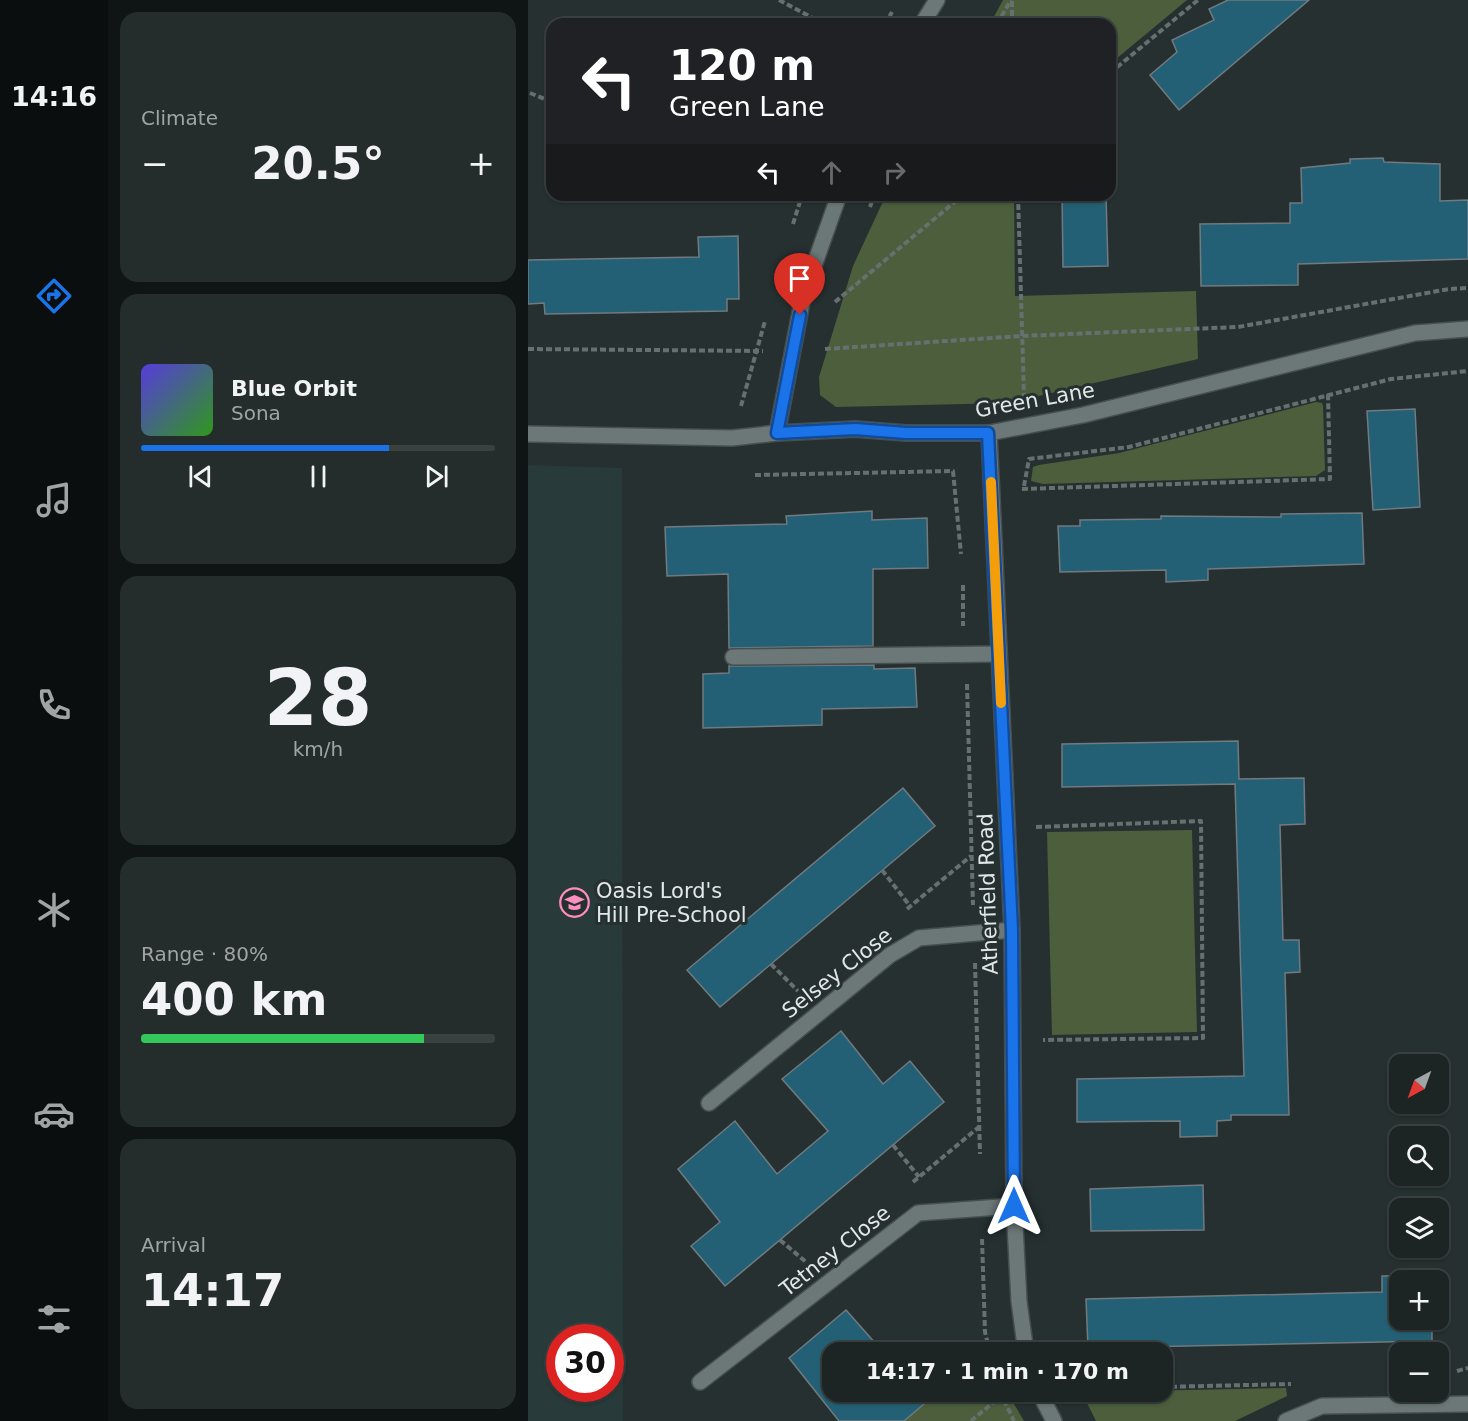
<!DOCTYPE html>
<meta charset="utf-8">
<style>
body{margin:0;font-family:"DejaVu Sans",sans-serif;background:#252c2c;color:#f1f3f6;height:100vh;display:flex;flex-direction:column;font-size:22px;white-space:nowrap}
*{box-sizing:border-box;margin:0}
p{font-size:20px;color:#a0a4a6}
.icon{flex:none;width:33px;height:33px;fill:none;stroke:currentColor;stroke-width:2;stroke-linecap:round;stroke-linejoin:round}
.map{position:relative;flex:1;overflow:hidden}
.sheet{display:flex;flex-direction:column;gap:12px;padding:12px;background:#0f1414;width:420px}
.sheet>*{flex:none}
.guide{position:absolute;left:18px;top:18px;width:570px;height:183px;border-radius:18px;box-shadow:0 2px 4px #0004,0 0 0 2px #3a4141;background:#202124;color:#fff;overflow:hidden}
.needle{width:39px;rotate:221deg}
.tools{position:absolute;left:861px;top:1054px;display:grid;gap:12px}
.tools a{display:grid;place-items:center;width:60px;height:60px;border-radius:12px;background:#1c2424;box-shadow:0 2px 4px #0004,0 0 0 2px #3a4141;font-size:30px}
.speed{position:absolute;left:18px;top:1324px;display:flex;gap:12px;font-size:30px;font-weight:700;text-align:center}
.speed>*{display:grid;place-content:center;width:78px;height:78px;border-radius:50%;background:#1c2424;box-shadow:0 2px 4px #0004,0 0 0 2px #3a4141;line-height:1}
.speed .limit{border:9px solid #d22;background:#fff;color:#111}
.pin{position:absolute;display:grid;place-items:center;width:51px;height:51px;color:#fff;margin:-62px -26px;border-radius:50% 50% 50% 0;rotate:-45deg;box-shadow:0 0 6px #0007}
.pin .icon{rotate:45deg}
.me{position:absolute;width:66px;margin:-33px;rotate:0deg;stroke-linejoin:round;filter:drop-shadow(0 0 4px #0008)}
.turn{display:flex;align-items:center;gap:21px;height:126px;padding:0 24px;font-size:27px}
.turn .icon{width:78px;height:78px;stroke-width:2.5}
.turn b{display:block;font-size:42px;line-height:51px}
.lanes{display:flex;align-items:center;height:57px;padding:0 24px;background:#0003;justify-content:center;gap:30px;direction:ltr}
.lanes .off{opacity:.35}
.big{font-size:45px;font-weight:800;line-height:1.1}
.sheet .widget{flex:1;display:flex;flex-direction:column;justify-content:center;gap:9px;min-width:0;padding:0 21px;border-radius:18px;background:#252c2c}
.sheet .dial{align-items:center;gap:0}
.dial b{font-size:78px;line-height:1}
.song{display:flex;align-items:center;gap:18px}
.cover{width:72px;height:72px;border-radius:9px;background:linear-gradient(135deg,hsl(250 70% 55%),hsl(110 70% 35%))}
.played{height:6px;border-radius:3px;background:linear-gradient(90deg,#1a73e8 70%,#3a4141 70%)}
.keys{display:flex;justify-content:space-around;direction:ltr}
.heat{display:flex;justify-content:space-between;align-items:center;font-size:33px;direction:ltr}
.charge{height:9px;border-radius:4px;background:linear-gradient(90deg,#34c759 80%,#3a4141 0)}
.trip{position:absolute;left:294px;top:1342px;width:351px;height:60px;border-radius:18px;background:#1c2424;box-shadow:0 2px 4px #0004,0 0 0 2px #3a4141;font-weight:800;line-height:60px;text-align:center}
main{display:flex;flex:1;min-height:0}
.tab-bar{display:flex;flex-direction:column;width:108px;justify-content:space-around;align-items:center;background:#0b0e0e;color:#a0a4a6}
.tab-bar .icon{width:42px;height:42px}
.tab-bar .current{color:#1a73e8}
.tab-bar b{font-size:27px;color:#f1f3f6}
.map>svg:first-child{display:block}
</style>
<main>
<nav class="tab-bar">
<b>14:16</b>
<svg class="icon current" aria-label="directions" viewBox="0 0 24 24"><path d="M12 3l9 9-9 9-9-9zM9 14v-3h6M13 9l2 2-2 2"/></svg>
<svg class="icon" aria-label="music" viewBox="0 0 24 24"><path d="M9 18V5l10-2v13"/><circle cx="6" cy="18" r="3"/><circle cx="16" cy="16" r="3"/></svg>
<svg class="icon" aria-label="phone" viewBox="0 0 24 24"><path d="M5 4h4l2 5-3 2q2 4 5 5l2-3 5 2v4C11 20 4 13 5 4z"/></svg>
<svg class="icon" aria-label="climate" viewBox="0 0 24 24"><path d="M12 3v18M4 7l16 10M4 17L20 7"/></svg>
<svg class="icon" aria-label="car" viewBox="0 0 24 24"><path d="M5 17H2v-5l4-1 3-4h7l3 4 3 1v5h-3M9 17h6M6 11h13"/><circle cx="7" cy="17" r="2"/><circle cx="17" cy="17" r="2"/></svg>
<svg class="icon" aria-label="filters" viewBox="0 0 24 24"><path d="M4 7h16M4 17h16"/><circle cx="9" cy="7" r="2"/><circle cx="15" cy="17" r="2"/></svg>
</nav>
<section class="sheet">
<div class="widget"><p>Climate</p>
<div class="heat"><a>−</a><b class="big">20.5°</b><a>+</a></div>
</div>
<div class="widget">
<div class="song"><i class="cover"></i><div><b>Blue Orbit</b><p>Sona</p></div></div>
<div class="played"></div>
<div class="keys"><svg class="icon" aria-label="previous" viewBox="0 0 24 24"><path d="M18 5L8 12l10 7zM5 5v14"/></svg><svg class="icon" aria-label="pause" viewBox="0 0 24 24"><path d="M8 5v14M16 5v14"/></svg><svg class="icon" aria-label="next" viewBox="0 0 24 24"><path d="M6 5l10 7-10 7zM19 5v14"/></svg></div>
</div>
<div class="widget dial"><b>28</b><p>km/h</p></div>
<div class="widget"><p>Range · 80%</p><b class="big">400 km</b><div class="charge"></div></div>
<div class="widget"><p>Arrival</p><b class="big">14:17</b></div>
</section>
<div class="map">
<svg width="940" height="1421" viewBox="0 0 940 1421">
<rect width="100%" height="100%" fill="#263030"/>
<path fill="#283a3a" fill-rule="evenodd" d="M0,465L94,468L95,1421H0ZM32,1338H82V1389H32Z"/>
<g fill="#4c5e3b">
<polygon points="475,0 659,0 582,64 582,24 462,24"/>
<polygon points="358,195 486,195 487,296 668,291 670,359 480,403 308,407 292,395 291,377 325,266"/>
<polygon points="788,402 794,403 795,406 797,470 788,476 515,484 503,481 505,467 511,465 591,453"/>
<polygon points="664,830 669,1032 524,1035 519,832"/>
<polygon points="758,1388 759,1396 707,1421 568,1421 558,1401 564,1392"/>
<polygon points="410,1392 479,1392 496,1421 376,1421"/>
</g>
<g fill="#246075" stroke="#707a7f" stroke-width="1.5">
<polygon points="700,0 781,0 651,110 622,75 649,52 644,40 686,20 681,9"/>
<polygon points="855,158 856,162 912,164 912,201 940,200 940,259 770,264 770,285 673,286 672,224 762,223 762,203 774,203 773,168 822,163 822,159"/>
<polygon points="534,195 578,195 580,266 535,267"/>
<polygon points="210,236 211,299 199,299 199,311 17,314 16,303 0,304 0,260 171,257 170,237"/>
<polygon points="887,409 892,507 845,510 839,411"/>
<polygon points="344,511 344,520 399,518 400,568 345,569 345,646 201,648 200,574 139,576 137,527 259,524 258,516"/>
<polygon points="834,513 836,564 680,569 680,580 638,582 638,570 532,572 530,526 552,526 552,520 633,519 633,516 753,517 753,514"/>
<polygon points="346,665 346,669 387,668 389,707 294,709 294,725 175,728 175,674 201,673 201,666"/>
<polygon points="710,741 711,779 776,778 777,824 752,825 755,940 771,940 772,972 757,973 761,1115 703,1115 703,1120 689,1121 689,1136 652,1137 652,1121 549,1122 549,1079 716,1076 707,784 534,787 534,744"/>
<polygon points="375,788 407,826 192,1007 159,970"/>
<polygon points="313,1031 355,1084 382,1061 416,1102 197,1286 163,1246 192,1222 150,1169 207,1121 249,1174 300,1131 254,1079"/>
<polygon points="675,1185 676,1230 563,1231 562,1189"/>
<polygon points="903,1275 903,1281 872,1281 872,1320 904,1320 904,1341 560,1348 558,1299 854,1292 854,1276"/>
<polygon points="318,1310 356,1353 304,1353 304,1392 410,1392 376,1421 311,1421 261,1358"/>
<polygon points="392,1344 399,1353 381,1353"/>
</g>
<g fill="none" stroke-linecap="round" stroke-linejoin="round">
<defs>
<g id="minor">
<polyline points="394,24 409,0"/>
<polyline points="249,433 275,297 311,195"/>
<polyline points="461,433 484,930 486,1206 491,1301 498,1353"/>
<polyline points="0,434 204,438 249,433 327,429 378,433 461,433 555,415 887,333 940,329"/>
<polyline points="205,657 470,654"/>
<polyline points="181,1103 362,955 391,938 484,930"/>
<polyline points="172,1382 390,1213 486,1206"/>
<polyline points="511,1392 526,1421"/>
<polyline points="758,1421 794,1406 940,1404"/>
</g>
</defs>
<use href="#minor" stroke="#464e4e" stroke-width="18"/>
<g stroke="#677070" stroke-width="4" stroke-dasharray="6 3" stroke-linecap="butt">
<polyline points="251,0 296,24"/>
<polyline points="484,1 484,24"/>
<polyline points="357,24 364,12"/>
<polyline points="469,24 483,0"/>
<polyline points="582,73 670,0"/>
<polyline points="2,93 24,102"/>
<polyline points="490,195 496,396"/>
<polyline points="342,207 346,195"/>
<polyline points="265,224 274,195"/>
<polyline points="307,302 435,195"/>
<polyline points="0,349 235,351"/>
<polyline points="297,349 494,336 710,327 921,289 940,288"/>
<polyline points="213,406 237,321"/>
<polyline points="227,475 425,471 433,554"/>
<polyline points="496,486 501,459 601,447 863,379 940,371"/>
<polyline points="494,489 802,479 800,394"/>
<polyline points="435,585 435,626"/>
<polyline points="439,684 445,905"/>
<polyline points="508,827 673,821 675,1038 515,1040"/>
<polyline points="354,870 382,906"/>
<polyline points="379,909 443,856"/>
<polyline points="447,963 452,1154"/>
<polyline points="243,964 270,991"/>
<polyline points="365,1145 391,1177"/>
<polyline points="385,1182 451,1127"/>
<polyline points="454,1239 457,1332 462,1353"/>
<polyline points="252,1240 278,1262"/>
<polyline points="929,1371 940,1368"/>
<polyline points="634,1387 763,1384"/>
<polyline points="472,1392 486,1421"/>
<polyline points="443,1421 473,1396 482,1392"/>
</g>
<use href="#minor" stroke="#6c7777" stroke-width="15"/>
</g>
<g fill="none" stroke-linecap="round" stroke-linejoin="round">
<defs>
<polyline id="route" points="272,315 249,433 327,429 378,433 460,433 484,930 486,1206"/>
</defs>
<use href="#route" stroke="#114b97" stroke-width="15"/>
<use href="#route" stroke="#1a73e8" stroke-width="10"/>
<polyline stroke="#f59e0b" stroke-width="10" points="463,482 473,703"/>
</g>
<defs>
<symbol id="school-ring" viewBox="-11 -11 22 22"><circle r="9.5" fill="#263030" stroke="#fd8ebf" stroke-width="1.5"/><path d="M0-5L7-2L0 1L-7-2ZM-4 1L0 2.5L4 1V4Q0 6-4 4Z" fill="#fd8ebf"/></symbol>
</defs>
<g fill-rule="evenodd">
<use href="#school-ring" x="30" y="886" width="33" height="33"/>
</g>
<g text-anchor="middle" stroke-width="6" stroke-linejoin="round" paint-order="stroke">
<g font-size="21" fill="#e2e8e8" stroke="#263030">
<text transform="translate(507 400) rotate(-10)" y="7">Green Lane</text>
<text transform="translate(460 894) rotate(-92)" y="7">Atherfield Road</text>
<text transform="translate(309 973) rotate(-38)" y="7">Selsey Close</text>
<text transform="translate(307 1251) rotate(-38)" y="7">Tetney Close</text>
</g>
<g font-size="21" fill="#e2e8e8" stroke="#263030" text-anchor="start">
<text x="68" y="898">Oasis Lord's<tspan x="68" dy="24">Hill Pre-School</tspan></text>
</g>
</g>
</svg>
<div class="tools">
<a><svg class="needle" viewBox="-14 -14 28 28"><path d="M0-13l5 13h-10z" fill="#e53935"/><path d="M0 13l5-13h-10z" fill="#a0a4a6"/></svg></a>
<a><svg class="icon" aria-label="search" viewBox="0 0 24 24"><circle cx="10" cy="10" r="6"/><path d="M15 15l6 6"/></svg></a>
<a><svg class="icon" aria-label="layers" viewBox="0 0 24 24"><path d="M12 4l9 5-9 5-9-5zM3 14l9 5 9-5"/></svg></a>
<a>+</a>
<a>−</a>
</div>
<div class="speed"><div class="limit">30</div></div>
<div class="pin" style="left:272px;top:315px;background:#d93025"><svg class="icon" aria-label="arrive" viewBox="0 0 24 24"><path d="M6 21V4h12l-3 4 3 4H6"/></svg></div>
<svg class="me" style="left:486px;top:1206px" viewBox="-20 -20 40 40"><path d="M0-17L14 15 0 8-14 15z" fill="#1a73e8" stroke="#fff" stroke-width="4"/></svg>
<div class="trip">14:17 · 1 min · 170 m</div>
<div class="guide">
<div class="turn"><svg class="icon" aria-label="left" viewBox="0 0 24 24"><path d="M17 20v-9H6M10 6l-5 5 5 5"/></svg><div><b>120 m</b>Green Lane</div></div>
<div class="lanes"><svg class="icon" aria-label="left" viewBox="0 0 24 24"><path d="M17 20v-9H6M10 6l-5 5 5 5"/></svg><svg class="icon off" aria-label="ahead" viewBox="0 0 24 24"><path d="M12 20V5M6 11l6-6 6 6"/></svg><svg class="icon off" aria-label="right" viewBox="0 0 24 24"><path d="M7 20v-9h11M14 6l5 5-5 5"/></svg></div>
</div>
</div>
</main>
